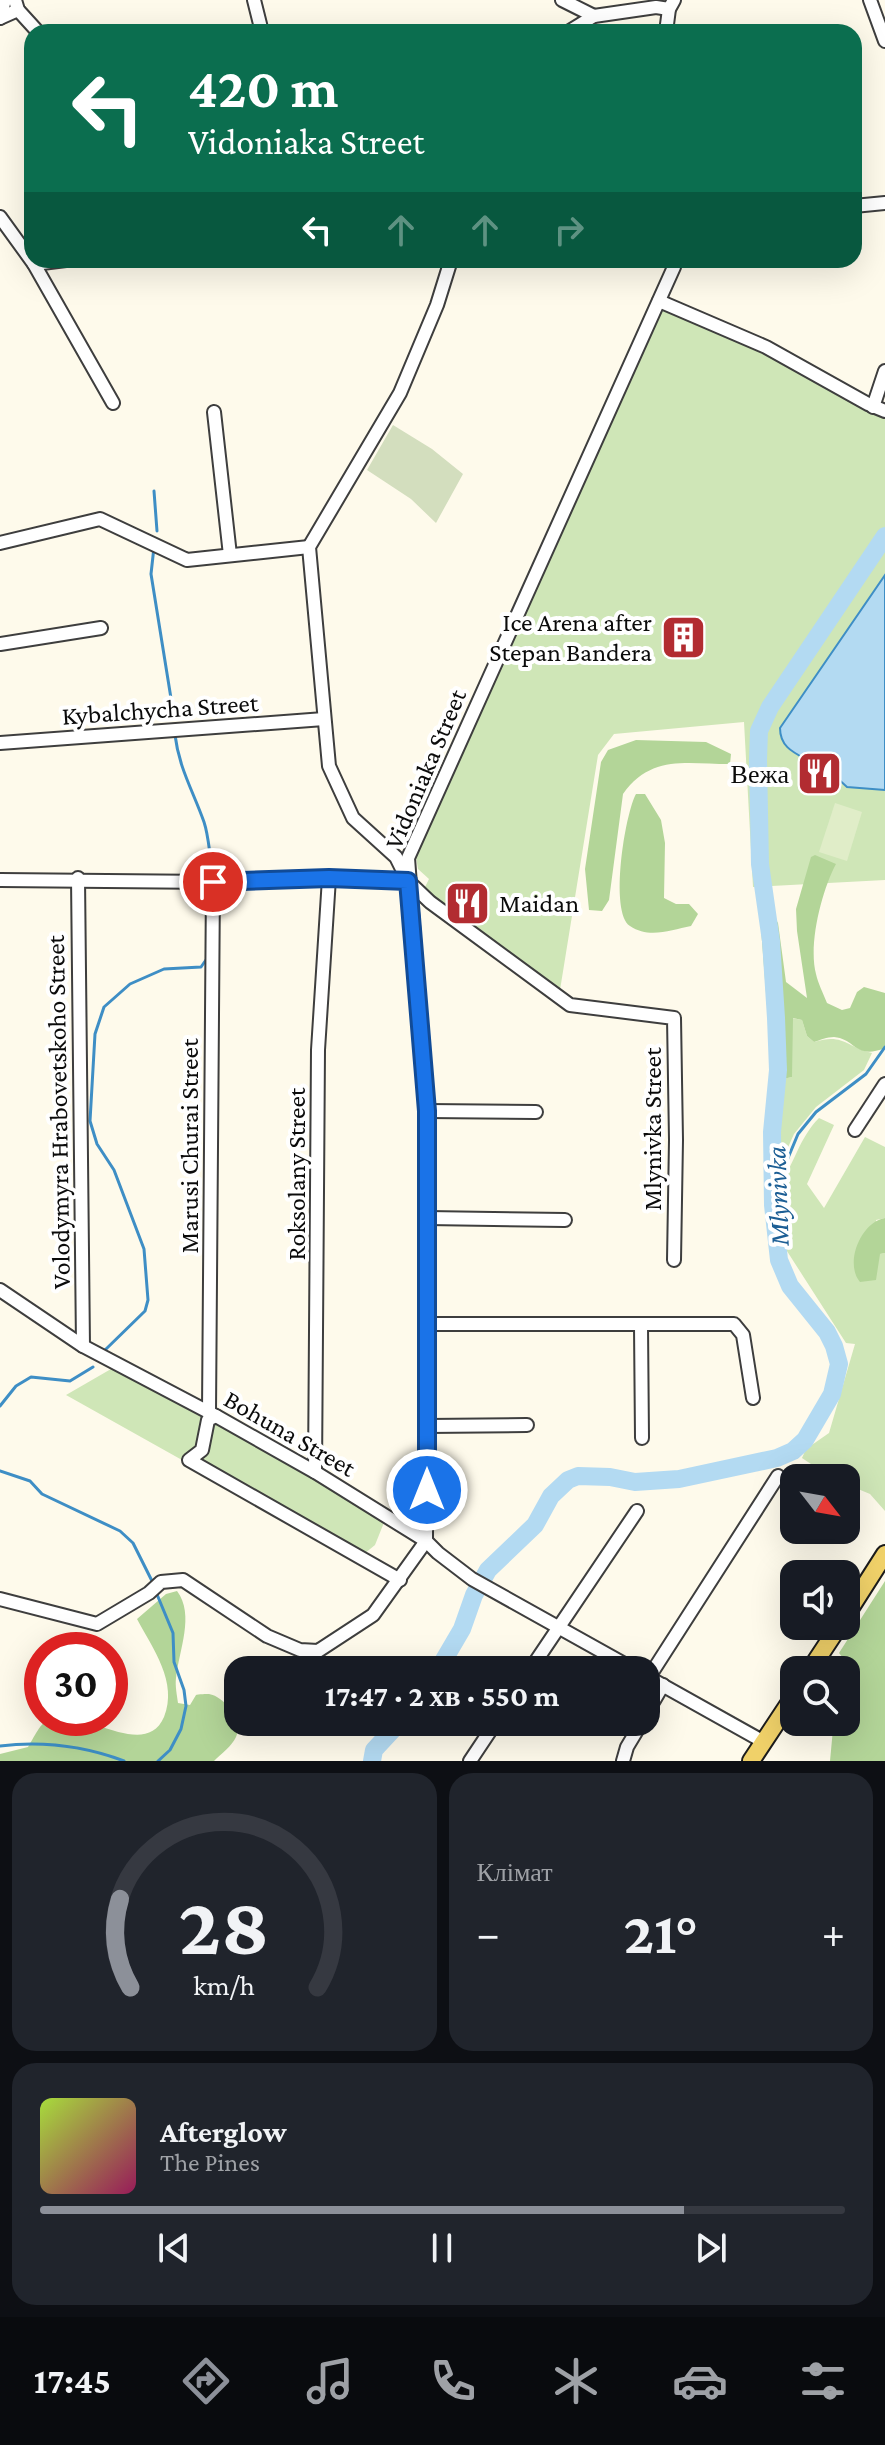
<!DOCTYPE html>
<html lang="uk">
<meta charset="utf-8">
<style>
body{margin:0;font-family:"Crimson Pro",serif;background:#20242c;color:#f1f3f6;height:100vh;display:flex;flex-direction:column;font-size:30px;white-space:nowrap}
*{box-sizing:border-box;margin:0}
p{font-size:26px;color:#9ea1a6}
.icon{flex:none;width:44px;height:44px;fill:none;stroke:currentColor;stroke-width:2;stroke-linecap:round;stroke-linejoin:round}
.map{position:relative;height:1761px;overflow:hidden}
.side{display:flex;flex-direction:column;gap:12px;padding:12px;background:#0d0f14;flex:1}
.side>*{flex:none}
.hud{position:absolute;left:24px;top:24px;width:838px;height:244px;border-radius:24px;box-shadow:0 8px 32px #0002;background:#0b6e4f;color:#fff;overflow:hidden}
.needle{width:52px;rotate:121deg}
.controls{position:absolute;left:780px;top:1464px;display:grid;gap:16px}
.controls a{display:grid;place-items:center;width:80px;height:80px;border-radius:16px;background:#171b24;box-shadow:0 8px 32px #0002;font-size:40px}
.speed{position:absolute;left:24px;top:1632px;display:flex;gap:16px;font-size:40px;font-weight:700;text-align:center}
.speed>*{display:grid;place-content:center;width:104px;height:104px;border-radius:50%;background:#171b24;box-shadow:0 8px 32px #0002;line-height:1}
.speed .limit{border:12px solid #d22;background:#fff;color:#111}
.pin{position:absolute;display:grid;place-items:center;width:68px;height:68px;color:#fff;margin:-34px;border:4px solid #fff;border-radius:50%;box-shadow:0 2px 8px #0007}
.me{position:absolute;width:88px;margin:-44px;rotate:0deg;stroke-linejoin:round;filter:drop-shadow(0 0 6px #0008)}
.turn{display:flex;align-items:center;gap:28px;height:168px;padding:0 32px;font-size:36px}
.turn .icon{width:104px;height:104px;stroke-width:2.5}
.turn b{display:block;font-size:56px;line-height:68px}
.lanes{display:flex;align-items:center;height:76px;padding:0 32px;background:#0003;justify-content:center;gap:40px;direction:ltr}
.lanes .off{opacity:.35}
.big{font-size:60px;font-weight:700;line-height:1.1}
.side .tile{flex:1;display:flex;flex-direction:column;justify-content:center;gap:12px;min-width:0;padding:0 28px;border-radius:24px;background:#20242c}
.side .dial{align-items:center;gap:0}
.dial svg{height:208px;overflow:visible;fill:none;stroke:#363941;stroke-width:7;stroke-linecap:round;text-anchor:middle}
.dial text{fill:#f1f3f6;stroke:none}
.song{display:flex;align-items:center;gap:24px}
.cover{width:96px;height:96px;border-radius:12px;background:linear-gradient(135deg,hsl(80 70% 55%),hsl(330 70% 35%))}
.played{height:8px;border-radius:4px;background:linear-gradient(90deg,#8c9099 80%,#363941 80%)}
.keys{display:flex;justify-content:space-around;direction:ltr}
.heat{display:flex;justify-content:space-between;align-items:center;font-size:44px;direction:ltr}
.side .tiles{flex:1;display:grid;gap:12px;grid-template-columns:1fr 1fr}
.tile:last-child{grid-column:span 2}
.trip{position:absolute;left:224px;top:1656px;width:436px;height:80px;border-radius:24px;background:#171b24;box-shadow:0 8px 32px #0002;font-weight:700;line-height:80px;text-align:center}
.menu{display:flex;height:128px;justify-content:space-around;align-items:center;background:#090b0e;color:#9ea1a6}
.menu .icon{width:56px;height:56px}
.menu .on{color:#8c9099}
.menu b{font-size:36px;color:#f1f3f6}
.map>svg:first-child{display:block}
</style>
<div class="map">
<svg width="885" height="1761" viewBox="0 0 885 1761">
<rect width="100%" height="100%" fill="#fefaeb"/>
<g fill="#cfe6b7">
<polygon points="662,307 767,353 885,416 885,880 753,887 744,722 614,734 598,755 560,990 423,891 429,879 418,869 416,857"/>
<path d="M792,1018L802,1020L807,1036L814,1042C843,1033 845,1046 872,1053L864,1070L816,1107L794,1134L777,1172L776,1130L783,1079L792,1077Z"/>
<path d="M819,1118L834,1125L807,1184L824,1208L865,1137L885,1147V1218L876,1220L880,1254L885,1253V1511L870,1494L846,1484V1478L829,1476L802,1458L806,1449L829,1433L855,1344L846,1343L785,1248L778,1188C794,1165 799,1138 819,1118Z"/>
<polygon points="111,1369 218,1425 385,1520 375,1545 364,1554 189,1460 182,1460 66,1395"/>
</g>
<g fill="#b3d598">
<path d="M636,740L706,742L731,754L730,764C687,764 651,754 623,794L609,900L602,911L589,910L585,869L601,762L608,750Z"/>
<path d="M636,794H645L661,820L665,843L664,898L676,904H689L698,914L691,926C671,930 649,939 630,926C609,912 625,814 636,794Z"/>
<path d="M815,855L836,864C822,890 808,944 816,974C818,983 823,993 827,1003L842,1010L850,1008L857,992L864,987L885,993V1048C855,1060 856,1039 834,1037C827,1037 820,1040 814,1042L807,1036L802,1020L793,1018L792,1077L783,1079L772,1070L760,916L773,915L778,923L786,982L807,998L797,931L796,909L811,857Z"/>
<path d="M885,1218V1253L880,1254L876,1280L860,1282C844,1263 861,1222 885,1218Z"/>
<polygon points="885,1581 885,1761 830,1761 833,1729 839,1722 846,1722 846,1714 854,1705 859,1678 839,1653"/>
<path d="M177,1591C195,1615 179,1650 176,1678C175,1686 177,1695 178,1703L190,1705L196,1695C197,1694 208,1694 209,1694C224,1696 244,1722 236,1737C232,1746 221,1754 214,1761H0V1754L28,1747C34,1738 40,1722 51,1718C83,1708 145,1761 164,1717C178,1682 153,1649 137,1619L166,1594Z"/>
</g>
<polygon fill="#d3debe" points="393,425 432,449 463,474 436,523 411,499 367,470"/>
<polygon fill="#e0edc8" points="835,803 862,812 847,861 819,852"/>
<path fill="#b3daf2" stroke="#3e8ec5" stroke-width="2" d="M885,575V790L847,787L835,776L839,768L818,755L811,762C795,753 780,748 780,728Z"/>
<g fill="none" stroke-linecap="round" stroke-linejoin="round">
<g stroke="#3e8ec5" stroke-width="3">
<polyline points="154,491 157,531"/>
<polyline points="154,547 151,574 174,717"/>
<path d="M175,735C179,768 193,791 204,822C208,834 209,848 211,861"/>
<polyline points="772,1185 783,1170 798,1134 816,1112 866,1074 885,1047"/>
<polyline points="104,1351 145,1311 148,1300 144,1249 114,1170 97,1144 90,1121 95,1034 104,1007 130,984 164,969 201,967 208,957"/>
<polyline points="0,1406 16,1386 31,1377 70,1381 93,1367"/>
<polyline points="0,1471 30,1481 42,1494 120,1531 133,1543 154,1585"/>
<polyline points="156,1592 173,1633 174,1662 184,1690 186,1706 181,1729 170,1750 158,1761"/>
<path d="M0,1746C42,1741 84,1746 124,1761"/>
</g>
<g stroke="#b3daf2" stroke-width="18">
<polyline points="438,1670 462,1629 474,1595 488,1570 535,1525 551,1496 568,1480 578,1476 610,1477 635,1482 679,1479 777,1458 793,1451 805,1440 832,1394 839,1364 834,1346 827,1332 790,1286 779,1260 773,1205 772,1132 778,1070 776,1018 771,941 760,864 758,760 759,731 770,707 885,536"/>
<polyline points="372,1761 374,1750 400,1722"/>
</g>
<defs>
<g id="minor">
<polyline points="15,0 18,10 38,32"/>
<polyline points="254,0 262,32"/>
<polyline points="562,0 594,16"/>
<polyline points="870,0 885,41"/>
<polyline points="0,18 18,10"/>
<polyline points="0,18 5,0"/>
<polyline points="568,32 594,16 656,7 669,9"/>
<polyline points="666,32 669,9 674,0"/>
<polyline points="854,206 885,203"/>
<polyline points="0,217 34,264 113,403"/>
<polyline points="451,260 437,305 400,393 309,547 329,766 353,818 396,857 408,881 430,902 570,1005 674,1018 676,1140 674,1260"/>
<polyline points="34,264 66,260"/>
<polyline points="659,301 766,347 868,404 885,411"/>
<polyline points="873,407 885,371"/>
<polyline points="214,412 230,555"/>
<polyline points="0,543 100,519 187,560 309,547"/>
<polyline points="0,644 101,628"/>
<polyline points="0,743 324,719"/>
<polyline points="78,878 83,1346"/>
<polyline points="0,880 213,882 329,878 408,881"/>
<polyline points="427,1111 536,1112"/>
<polyline points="855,1130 885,1084"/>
<polyline points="427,1218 565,1220"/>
<polyline points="0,1290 83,1346 216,1416 315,1472 426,1541 438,1553 472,1579 635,1670"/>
<polyline points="426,1324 734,1324 743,1335 753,1398"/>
<polyline points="641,1326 642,1438"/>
<polyline points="209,1412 213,882"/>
<polyline points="216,1416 208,1420 202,1450 189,1460 400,1580"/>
<polyline points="427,1426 527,1425"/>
<polyline points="315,1472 318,1050 329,878"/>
<polyline points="426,1541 427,1111 408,858 674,267 673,260"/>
<polyline points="0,1599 97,1624 149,1593 161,1582 183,1580 267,1636 300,1650 318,1651 373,1615 426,1541"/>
<polyline points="530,1670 637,1511"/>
<polyline points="646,1676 764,1742"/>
<polyline points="649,1677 778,1476"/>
<polyline points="646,1714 663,1685"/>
<polyline points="470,1761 496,1722"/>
<polyline points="623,1761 627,1747 642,1722"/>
</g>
<g id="major">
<polyline points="846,1615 885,1554"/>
<polyline points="810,1670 839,1626"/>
<polyline points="751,1761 794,1696"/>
</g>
</defs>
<use href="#minor" stroke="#3e3e3e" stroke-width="16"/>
<use href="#major" stroke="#1c1c1c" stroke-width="20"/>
<use href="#minor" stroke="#fff" stroke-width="12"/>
<use href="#major" stroke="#f0d169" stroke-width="16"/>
</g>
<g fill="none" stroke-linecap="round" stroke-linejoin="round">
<defs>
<polyline id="route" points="213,882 329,878 408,881 427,1111 427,1490"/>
</defs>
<use href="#route" stroke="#114b97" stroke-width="20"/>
<use href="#route" stroke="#1a73e8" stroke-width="14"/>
</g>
<defs>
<symbol id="building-square" viewBox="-11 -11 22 22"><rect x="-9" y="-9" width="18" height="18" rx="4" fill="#b22c31" stroke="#fff"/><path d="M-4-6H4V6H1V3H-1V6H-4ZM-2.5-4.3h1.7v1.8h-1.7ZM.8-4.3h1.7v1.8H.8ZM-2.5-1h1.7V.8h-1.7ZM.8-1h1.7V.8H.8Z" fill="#fff"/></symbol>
<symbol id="restaurant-square" viewBox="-11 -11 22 22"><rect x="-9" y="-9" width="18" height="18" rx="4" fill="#b22c31" stroke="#fff"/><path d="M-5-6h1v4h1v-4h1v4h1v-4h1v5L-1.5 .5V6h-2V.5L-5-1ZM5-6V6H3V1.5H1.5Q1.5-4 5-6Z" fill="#fff"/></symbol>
</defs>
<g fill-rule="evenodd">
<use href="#building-square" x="658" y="612" width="51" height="51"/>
<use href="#restaurant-square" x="794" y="748" width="51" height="51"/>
<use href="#restaurant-square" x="442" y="878" width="51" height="51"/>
</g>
<g text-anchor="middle" stroke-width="8" stroke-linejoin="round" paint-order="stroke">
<g font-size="26" fill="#0b0b0b" stroke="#fff" text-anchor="end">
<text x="652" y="631">Ice Arena after<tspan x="652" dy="30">Stepan Bandera</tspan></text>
<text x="789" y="783">Вежа</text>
<text x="499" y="912" text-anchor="start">Maidan</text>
</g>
<g font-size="26" fill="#0b0b0b" stroke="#fff">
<text transform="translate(160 709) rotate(-4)" y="9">Kybalchycha Street</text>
<text transform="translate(425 769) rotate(-67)" y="9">Vidoniaka Street</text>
<text transform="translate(58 1112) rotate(-91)" y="9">Volodymyra Hrabovetskoho Street</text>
<text transform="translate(652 1129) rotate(-90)" y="9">Mlynivka Street</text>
<text transform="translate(189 1146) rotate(-90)" y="9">Marusi Churai Street</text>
<text transform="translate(296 1174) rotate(-90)" y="9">Roksolany Street</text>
<text transform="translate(290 1433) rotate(30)" y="9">Bohuna Street</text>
</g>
<g font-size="28" font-style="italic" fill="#1d5f95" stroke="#fff">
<text transform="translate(777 1196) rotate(-92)" y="10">Mlynivka</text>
</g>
</g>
</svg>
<div class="controls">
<a><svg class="needle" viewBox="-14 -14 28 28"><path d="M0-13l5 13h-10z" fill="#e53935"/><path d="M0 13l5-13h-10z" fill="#9ea1a6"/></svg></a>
<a><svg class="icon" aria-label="sound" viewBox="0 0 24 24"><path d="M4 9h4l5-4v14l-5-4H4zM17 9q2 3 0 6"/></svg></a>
<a><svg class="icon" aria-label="search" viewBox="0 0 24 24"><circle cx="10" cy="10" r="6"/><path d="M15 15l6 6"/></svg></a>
</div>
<div class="speed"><div class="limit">30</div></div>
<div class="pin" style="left:213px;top:882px;background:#d93025"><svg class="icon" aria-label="arrive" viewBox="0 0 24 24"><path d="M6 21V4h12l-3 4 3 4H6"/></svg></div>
<svg class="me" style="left:427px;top:1490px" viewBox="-20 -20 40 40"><circle r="17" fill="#1a73e8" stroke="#fff" stroke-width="3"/><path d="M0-11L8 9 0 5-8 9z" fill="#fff"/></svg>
<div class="trip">17:47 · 2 хв · 550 m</div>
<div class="hud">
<div class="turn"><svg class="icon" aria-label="left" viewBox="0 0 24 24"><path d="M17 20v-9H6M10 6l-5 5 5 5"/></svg><div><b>420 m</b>Vidoniaka Street</div></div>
<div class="lanes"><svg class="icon" aria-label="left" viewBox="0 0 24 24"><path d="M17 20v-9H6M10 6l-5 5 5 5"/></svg><svg class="icon off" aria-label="ahead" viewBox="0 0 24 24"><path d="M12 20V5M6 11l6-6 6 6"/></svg><svg class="icon off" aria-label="ahead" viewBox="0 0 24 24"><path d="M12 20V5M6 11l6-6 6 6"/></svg><svg class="icon off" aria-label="right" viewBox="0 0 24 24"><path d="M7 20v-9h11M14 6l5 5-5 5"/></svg></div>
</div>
</div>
<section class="side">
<div class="tiles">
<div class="tile dial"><svg viewBox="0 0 100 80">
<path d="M14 69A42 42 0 1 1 86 69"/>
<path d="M14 69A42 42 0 0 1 10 35" stroke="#8c9099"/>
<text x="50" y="56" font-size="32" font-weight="700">28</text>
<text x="50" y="72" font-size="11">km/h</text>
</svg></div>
<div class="tile"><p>Клімат</p>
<div class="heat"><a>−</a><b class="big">21°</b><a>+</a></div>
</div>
<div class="tile">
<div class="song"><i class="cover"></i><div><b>Afterglow</b><p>The Pines</p></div></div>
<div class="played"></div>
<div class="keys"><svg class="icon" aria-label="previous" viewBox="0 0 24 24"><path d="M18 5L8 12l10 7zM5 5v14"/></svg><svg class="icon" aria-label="pause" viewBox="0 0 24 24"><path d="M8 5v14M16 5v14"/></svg><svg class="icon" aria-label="next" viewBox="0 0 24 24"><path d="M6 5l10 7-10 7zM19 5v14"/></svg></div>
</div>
</div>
</section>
<nav class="menu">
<b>17:45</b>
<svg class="icon on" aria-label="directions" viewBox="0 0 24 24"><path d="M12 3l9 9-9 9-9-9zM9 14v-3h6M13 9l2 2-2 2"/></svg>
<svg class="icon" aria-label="music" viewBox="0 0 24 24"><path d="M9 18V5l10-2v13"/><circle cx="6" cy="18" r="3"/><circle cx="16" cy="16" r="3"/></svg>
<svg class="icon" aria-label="phone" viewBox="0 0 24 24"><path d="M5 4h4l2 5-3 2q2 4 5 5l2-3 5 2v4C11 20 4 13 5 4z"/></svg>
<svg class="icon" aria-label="climate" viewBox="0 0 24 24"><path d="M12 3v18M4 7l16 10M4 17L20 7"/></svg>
<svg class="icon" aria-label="car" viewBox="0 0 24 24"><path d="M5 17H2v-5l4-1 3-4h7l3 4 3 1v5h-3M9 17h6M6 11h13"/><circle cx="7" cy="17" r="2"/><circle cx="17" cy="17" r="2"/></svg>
<svg class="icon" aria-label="filters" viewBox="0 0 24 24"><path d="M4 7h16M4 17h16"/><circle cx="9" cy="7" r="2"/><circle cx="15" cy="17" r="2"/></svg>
</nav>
